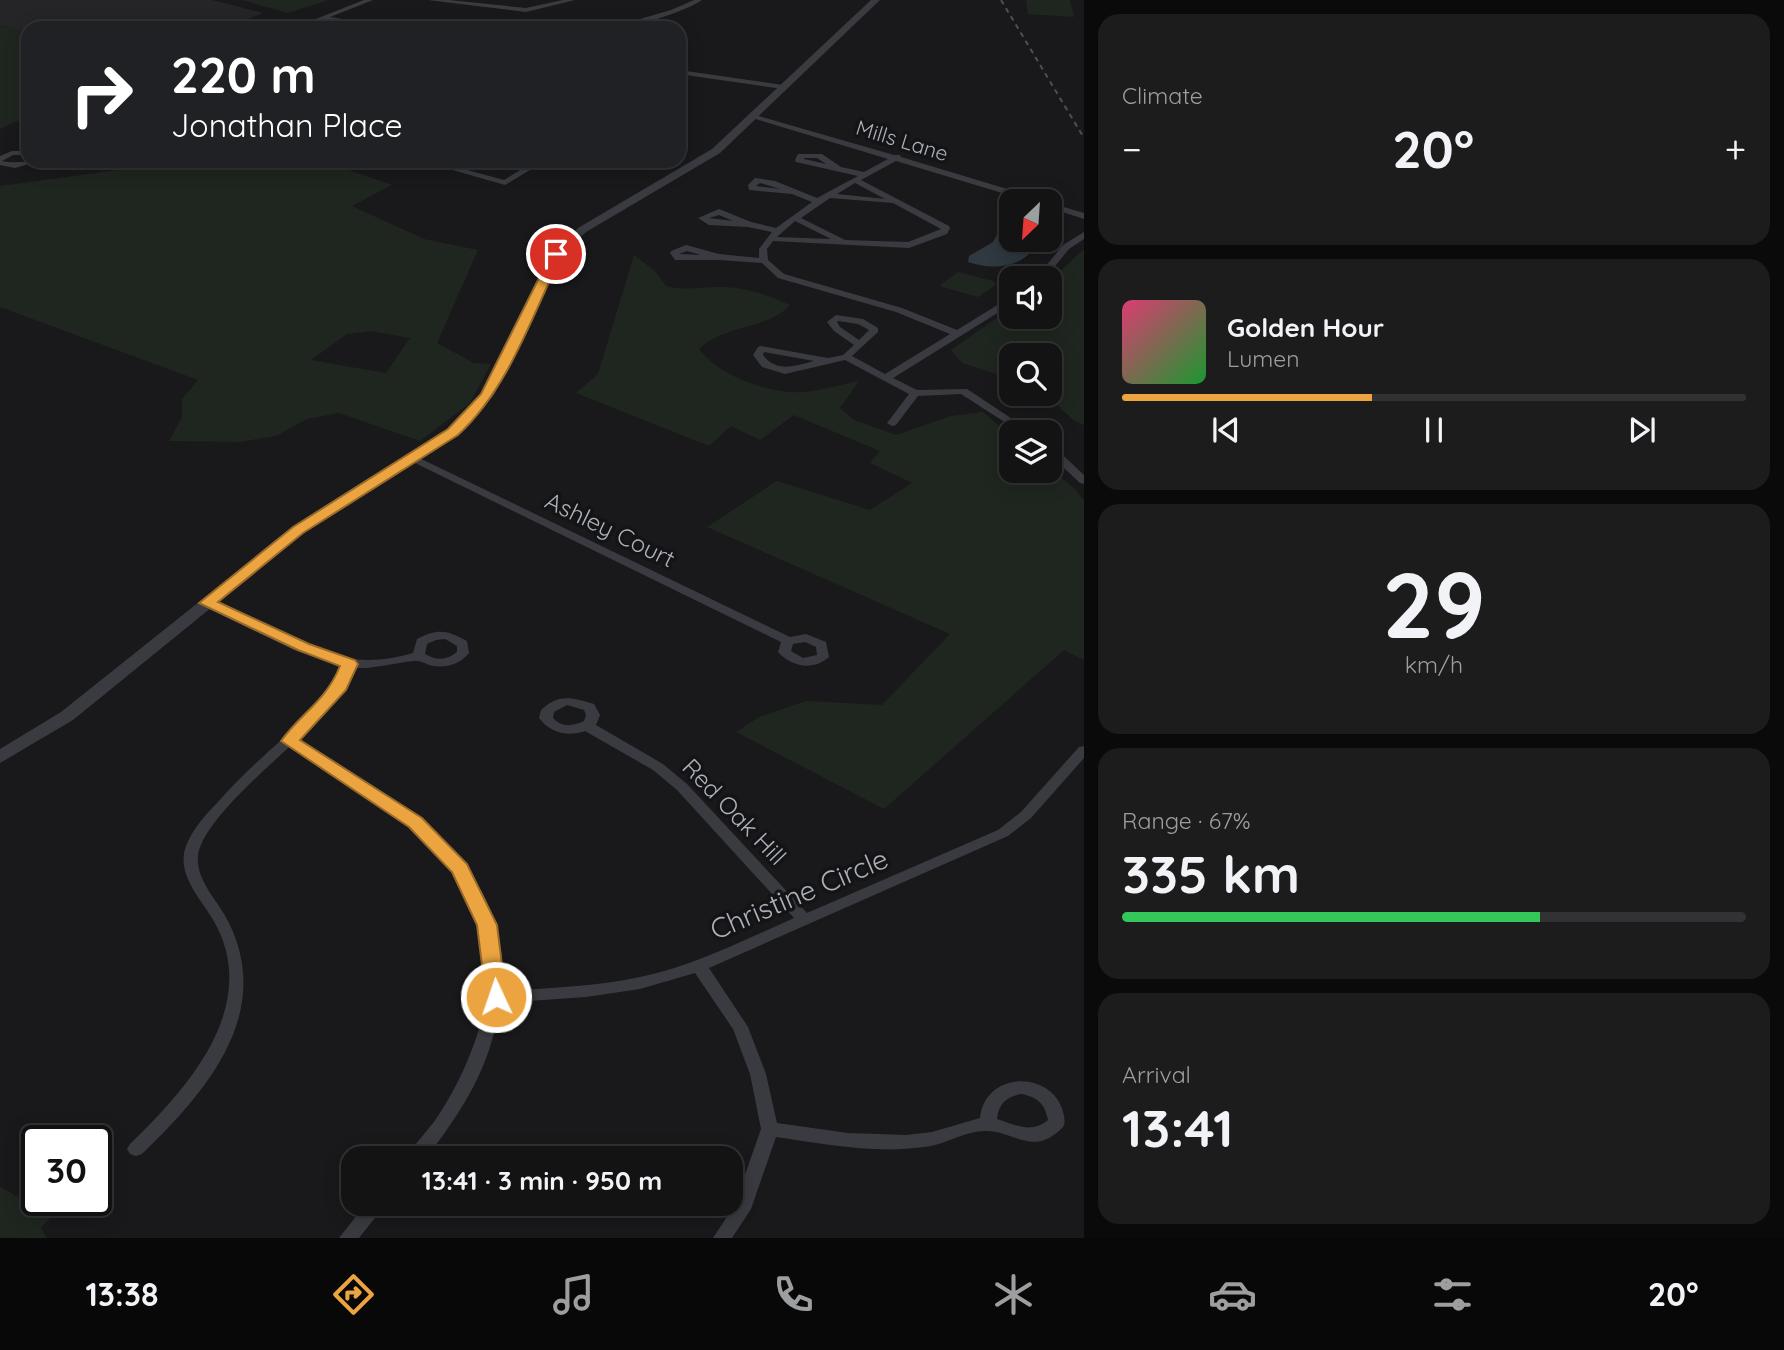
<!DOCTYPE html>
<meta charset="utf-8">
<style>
body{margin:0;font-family:Quicksand,sans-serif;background:#1c1c1d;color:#f1f3f6;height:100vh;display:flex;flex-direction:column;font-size:26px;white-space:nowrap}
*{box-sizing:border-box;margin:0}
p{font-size:23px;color:#9d9ea0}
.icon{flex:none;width:38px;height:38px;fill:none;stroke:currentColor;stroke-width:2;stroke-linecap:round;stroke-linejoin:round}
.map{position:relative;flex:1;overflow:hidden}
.panel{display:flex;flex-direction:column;gap:14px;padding:14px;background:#0a0a0b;width:700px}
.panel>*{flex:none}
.top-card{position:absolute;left:21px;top:21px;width:665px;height:147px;border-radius:21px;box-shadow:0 4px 18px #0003,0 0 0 2px #323234;background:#202124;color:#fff;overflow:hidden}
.needle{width:46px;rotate:205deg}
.buttons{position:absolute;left:999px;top:189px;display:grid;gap:14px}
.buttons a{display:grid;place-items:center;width:63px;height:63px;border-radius:14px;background:#131314;box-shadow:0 4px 18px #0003,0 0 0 2px #323234;font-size:35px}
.speed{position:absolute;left:21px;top:1125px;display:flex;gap:14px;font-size:35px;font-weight:700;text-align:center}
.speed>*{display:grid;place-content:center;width:91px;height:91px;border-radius:50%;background:#131314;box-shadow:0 4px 18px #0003,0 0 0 2px #323234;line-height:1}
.speed .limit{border:4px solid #111;border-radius:10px;background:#fff;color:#111}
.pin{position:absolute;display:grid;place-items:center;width:60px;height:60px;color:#fff;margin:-30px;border:4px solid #fff;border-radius:50%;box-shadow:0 2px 7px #0007}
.me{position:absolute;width:77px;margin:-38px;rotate:357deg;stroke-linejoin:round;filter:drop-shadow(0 0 5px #0008)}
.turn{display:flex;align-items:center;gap:24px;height:147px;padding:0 35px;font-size:32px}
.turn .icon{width:91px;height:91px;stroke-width:2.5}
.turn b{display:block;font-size:49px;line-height:60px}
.big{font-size:52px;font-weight:700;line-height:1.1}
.panel .tile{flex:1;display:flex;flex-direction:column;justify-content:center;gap:10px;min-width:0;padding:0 24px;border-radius:21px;background:#1c1c1d}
.panel .dial{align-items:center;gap:0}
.dial b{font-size:91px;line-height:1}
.song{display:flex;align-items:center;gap:21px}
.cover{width:84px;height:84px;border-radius:10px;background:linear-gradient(135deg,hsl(340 70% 55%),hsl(130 70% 35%))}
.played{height:7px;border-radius:4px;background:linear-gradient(90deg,#eba440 40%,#323234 40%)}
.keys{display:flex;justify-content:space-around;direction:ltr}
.heat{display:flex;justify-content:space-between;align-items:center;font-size:38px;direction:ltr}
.charge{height:10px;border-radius:5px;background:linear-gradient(90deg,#34c759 67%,#323234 0)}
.trip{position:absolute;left:341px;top:1146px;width:402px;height:70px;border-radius:21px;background:#131314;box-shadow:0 4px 18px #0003,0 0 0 2px #323234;font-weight:700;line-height:70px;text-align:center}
.menu{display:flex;height:112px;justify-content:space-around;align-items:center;background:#080808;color:#9d9ea0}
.menu .icon{width:49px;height:49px}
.menu .selected{color:#eba440}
.menu b{font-size:32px;color:#f1f3f6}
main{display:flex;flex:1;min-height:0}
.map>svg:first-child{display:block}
</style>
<main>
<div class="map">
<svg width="1084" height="1238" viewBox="0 0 1084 1238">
<rect width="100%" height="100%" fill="#19191b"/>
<polygon fill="#252528" points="0,0 212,0 263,13 226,28 28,28 28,34 0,25"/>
<g fill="#1f261f" fill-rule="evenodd">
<polygon points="242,0 328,0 288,13"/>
<polygon points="1026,0 1070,0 1074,17 1028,14"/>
<polygon points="0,25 28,34 28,116 0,129"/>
<path d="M184,161H323L392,185L352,206L424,239L478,250L437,343L474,363L491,364L470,403L420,441L339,413L307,419L276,436L239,442L169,441L182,417V399L198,380L0,307V186ZM371,331L410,338L386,373L311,360L347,334Z"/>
<path d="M1084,249V425C1067,419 1059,403 1043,394H1050V355H1012L1011,379L962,363L951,350L1011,308L1012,317H1050V281Z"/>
<path d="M634,255L655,271L666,286C685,291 701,287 721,287C745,287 768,295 790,305C767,330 725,324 699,349C716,373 760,390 790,392C811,394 838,385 859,381L840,408L854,420L896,435L951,416L983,412L1011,436L1012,471H1050V468L1075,489L1084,501V660L1064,650L884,809L736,732L759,717L806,701L882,705L950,634L707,527L777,481L870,510L912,483L870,463L880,451L794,415L760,440L731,426L709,446L576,393L598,374Z"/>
<polygon points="958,272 993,281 996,285 978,297 942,287 940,285"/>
<polygon points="0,1187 29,1203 37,1195 37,1200 66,1201 41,1228 47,1238 0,1238"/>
</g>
<path fill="#2f393f" d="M1011,219L1012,240H1039C1034,245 1034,249 1030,253C1014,269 988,269 968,262L969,256L993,242L1001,227Z"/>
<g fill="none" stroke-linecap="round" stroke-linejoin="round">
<g fill="#3a3b40" fill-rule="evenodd">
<polygon points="364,0 373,0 330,17 396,28 379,28 325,19 302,28 293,28"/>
<polygon points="428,0 449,0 526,8 563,0 575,0 526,12"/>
<path d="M694,0H702C682,13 633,28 609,28L671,10Z"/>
<polygon points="679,70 783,85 787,87 783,89 679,74"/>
<path d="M752,114L894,155H900L901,157L1040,199L1041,201H1029L896,161L861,180L949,226L950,228L947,234L909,248L773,241L767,249L768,260L784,274L902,308L957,330L1012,296V304L893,378L917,390L967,389L1032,432H1020L961,394L918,396L896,425L892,426L887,423L909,394L845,360L785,374L762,367L753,355L758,347L761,346L828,358L843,355L854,345L834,331L827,322L836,315L863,319L878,328V332L852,356L885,374L950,334L896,312L778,278L762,263L719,260H675L670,253L671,251L686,245L719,254L759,258V249L772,232L748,227L709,225L698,218L719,209L751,222L776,228L812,202L792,194L749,190L748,185L755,178L775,181L817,198L858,176L796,162L795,160L798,154H822L841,167L864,172L888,159L752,118ZM817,158L826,164L804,159V158ZM760,183L780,189L756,186ZM855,183L885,199L837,194ZM830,198L893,203L941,229L908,242L845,240L801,218ZM719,215L733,221L709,218ZM795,221L831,239L777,237ZM687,251L701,255L679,254ZM838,321L858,324L869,330L859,340L840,327L837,322ZM764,352L814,361C795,366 776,373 763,355Z"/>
<path d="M12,151H28V155H13L2,161C15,164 26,161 39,161L15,168L0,165V156Z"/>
<polygon points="421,161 434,161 504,180 535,161 545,161 505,185"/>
<polygon points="1050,203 1084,213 1084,219 1050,208"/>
<polygon points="1084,232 1084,239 1069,249 1045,278 1036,278 1063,245"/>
<polygon points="1050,446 1054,447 1084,475 1084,484 1080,483 1050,455"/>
<path d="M413,455L790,637L806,634L826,642L829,657C814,671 791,667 778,652L781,642L409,460L408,458L409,456ZM805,642L816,647L817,655L803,658L791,651L793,644Z"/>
<path d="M207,599C221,603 234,611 247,618C304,646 347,673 413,653L417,639C438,628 447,630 467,641L469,653C459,665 444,669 429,665C424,663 419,660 414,661C393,663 375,669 354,668C341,698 320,718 297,740C383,793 491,845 502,958C503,969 501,980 501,991C547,988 594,987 640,977C694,966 744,940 794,918L677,790L653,770L585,731C568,737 550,733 539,718L541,710C559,693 572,698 594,704L600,715L596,725L663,764L687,784L807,913L998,830L1021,812L1079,747L1084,746V758L1031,818L1008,836L709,968L748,1027L766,1074L777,1123L848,1133L906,1135L932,1132L980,1118C985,1069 1056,1070 1064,1116C1065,1123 1065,1126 1060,1130C1032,1156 1014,1131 986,1131C964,1131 945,1145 924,1147C874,1154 825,1144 776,1137L751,1209L732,1238H713L734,1206L761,1129L750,1074L733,1029L695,973L640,989L586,997L500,1003C498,1015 496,1028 492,1040C480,1084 453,1123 426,1158H408C414,1143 429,1130 438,1116C453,1093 465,1069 474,1044C482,1023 485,999 486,976C489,856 377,802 289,747C265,770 201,824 198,856C196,882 219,901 229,923C274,1015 205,1093 142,1154L136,1156L130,1154L127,1149L130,1144C188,1088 264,1004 212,918C199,897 176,873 186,846C192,830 205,815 217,803C238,779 262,757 286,736C302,720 322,705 333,686C337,680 339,672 342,666L294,650L203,606L201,603L203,600ZM445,639L457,646V652C447,660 437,661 425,654L427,644L436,640ZM567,705L584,710L586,715L584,721C573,726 562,728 553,718L554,712ZM1021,1094C1038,1097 1045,1104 1048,1120C1031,1134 1016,1125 997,1119C999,1103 1006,1097 1021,1094Z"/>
<polygon points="366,1204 386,1204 359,1238 339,1238"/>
</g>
<polygon fill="#3a3b40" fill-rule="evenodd" points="871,0 880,0 720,153 586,232 561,256 494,395 458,435 303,533 73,720 0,763 0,749 61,712 293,527 448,429 482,393 552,252 578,228 712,149"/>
<polyline stroke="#4d4f55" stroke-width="2" stroke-dasharray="5 4.5" stroke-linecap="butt" points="1001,0 1084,138"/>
</g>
<path fill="#eba440" stroke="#996b2a" stroke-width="2" d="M552,252L562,254C532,316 509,388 458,435L303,533L218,602L309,644L355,660L358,664L346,690L300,740L422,818L467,864L497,925L506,997L503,1003H489L486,997L477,925L452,872L409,827L281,741C301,713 326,701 340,666L298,650L199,603L293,527L448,429L481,394Z"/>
<g text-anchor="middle" stroke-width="7" stroke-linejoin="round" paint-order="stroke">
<g font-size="21" fill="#acb1ba" stroke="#141416">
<text transform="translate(902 141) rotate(17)" y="7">Mills Lane</text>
</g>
<g font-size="24" fill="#acb1ba" stroke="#141416">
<text transform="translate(610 530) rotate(26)" y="8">Ashley Court</text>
<text transform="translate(734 812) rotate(46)" y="8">Red Oak Hill</text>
</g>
<g font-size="28" fill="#acb1ba" stroke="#141416">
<text transform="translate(799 894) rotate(-23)" y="10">Christine Circle</text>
</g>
</g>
</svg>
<div class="buttons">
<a><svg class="needle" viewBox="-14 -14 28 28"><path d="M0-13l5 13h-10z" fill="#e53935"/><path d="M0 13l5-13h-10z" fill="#9d9ea0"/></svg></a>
<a><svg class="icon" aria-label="sound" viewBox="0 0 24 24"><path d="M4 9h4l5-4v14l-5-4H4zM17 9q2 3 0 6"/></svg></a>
<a><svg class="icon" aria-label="search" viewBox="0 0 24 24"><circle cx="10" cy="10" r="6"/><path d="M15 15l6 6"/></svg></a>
<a><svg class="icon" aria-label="layers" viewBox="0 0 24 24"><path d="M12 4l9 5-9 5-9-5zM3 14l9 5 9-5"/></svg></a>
</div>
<div class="speed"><div class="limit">30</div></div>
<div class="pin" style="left:556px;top:254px;background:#d93025"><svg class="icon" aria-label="arrive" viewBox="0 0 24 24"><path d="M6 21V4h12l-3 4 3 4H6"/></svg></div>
<svg class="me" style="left:496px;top:997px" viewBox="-20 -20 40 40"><circle r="17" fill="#eba440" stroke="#fff" stroke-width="3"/><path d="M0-11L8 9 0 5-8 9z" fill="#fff"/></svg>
<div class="trip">13:41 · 3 min · 950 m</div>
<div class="top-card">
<div class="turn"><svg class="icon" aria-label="right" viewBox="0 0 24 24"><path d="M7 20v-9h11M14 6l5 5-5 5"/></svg><div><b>220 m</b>Jonathan Place</div></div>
</div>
</div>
<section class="panel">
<div class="tile"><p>Climate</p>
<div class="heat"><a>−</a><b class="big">20°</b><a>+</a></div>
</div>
<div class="tile">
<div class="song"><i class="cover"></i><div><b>Golden Hour</b><p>Lumen</p></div></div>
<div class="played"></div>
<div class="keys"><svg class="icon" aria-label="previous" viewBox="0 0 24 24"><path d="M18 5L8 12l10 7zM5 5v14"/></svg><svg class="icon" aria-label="pause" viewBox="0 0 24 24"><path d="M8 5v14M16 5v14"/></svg><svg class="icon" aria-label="next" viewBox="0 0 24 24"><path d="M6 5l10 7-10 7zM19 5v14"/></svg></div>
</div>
<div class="tile dial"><b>29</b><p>km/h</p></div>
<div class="tile"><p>Range · 67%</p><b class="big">335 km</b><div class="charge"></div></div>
<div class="tile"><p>Arrival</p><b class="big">13:41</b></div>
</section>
</main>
<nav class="menu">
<b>13:38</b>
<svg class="icon selected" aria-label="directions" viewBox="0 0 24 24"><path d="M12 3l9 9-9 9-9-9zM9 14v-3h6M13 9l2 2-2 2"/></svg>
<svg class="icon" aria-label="music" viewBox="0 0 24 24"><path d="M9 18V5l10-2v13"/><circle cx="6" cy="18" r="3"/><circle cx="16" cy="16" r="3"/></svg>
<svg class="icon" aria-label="phone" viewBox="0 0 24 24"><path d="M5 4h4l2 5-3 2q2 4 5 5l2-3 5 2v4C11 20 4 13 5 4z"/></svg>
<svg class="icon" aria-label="climate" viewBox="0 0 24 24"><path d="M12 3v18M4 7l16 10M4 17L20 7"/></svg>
<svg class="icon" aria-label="car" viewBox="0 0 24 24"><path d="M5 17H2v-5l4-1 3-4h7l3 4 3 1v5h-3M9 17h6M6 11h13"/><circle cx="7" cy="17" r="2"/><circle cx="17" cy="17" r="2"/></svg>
<svg class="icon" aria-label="filters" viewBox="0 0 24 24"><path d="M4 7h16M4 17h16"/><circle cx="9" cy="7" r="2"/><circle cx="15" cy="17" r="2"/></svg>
<b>20°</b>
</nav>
